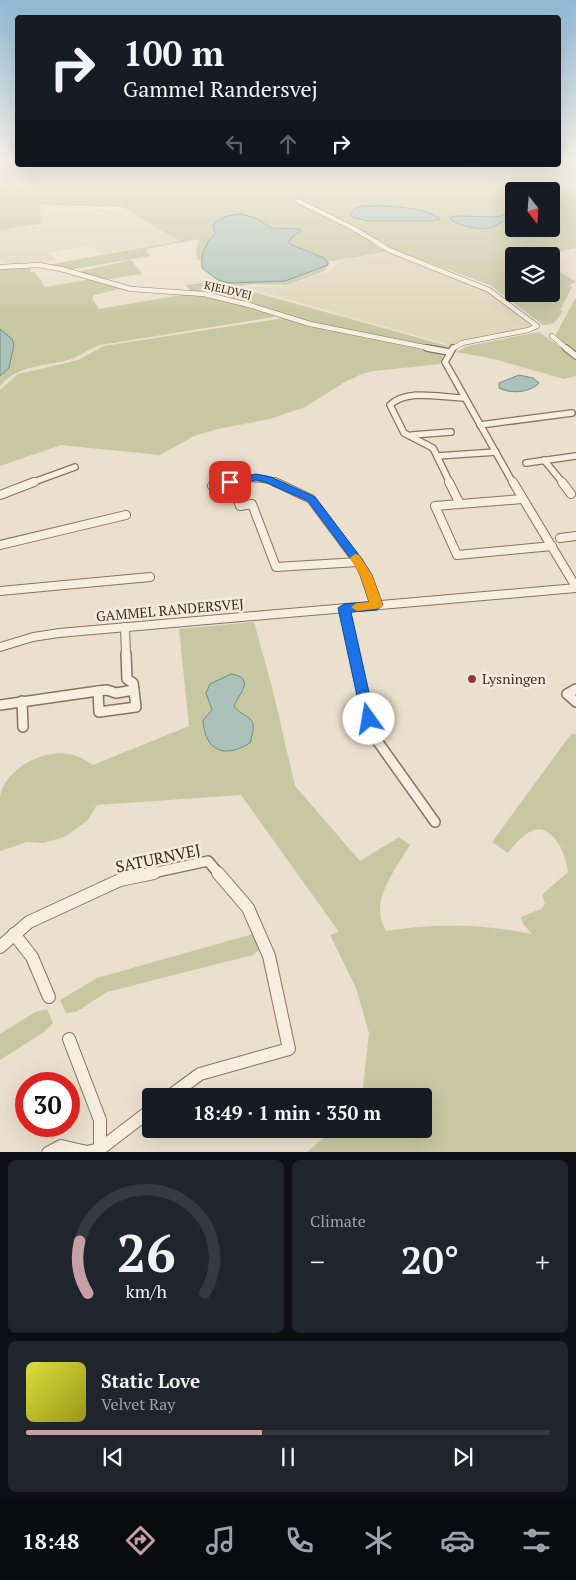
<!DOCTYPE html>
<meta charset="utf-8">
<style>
body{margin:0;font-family:"PT Serif",serif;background:#20242c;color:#f1f3f6;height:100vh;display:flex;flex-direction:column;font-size:19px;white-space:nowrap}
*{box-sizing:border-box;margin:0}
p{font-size:16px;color:#9ea1a6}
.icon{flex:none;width:28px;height:28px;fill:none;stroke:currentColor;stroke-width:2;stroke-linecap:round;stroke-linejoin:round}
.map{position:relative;height:1152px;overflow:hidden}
.details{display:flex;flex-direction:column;gap:8px;padding:8px;background:#0d0f14;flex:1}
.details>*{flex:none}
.banner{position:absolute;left:15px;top:15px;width:546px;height:152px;border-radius:5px;box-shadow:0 5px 20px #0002;background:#171b24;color:#f1f3f6;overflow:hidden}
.needle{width:32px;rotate:163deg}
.fabs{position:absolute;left:505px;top:182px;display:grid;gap:10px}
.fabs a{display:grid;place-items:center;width:55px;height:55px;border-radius:5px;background:#171b24;box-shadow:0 5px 20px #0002;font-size:25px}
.speed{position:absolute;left:15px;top:1072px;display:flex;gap:10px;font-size:25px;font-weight:700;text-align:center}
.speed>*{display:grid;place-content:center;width:65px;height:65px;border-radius:50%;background:#171b24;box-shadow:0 5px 20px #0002;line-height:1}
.speed .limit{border:8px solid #d22;background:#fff;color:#111}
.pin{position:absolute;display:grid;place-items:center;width:42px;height:42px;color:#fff;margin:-21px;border-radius:10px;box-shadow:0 2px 8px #0006}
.me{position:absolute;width:55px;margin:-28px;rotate:347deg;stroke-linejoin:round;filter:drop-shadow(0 0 4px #0008)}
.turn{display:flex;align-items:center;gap:18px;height:105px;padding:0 25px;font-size:22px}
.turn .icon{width:65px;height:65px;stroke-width:2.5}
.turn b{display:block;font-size:35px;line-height:42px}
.lanes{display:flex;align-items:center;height:48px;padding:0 25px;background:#0003;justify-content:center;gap:25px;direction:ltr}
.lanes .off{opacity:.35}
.big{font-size:38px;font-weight:700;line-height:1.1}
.details .card{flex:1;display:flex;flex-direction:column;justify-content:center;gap:8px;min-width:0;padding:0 18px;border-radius:8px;background:#20242c}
.details .dial{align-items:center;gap:0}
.dial svg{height:130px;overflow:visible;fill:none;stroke:#363941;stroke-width:7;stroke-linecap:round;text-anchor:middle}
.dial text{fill:#f1f3f6;stroke:none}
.song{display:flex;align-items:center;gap:15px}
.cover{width:60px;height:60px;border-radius:8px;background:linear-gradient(135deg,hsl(60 70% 55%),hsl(60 70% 35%))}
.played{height:5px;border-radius:2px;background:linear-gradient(90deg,#c59fa4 45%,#363941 45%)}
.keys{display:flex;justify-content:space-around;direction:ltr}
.heat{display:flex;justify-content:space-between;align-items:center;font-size:28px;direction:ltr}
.details .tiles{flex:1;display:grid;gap:8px;grid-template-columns:1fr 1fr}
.card:last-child{grid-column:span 2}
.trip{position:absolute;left:142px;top:1088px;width:290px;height:50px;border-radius:5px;background:#171b24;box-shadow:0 5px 20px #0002;font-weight:700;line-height:50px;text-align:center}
.tab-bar{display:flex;height:80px;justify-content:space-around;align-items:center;background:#090b0e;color:#9ea1a6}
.tab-bar .icon{width:35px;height:35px}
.tab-bar .current{color:#c59fa4}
.tab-bar b{font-size:22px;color:#f1f3f6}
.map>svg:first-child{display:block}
</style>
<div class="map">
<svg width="576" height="1153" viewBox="0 0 576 1153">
<rect width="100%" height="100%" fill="#ebe0cd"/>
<g fill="#e0d7bb">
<polygon points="60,205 106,209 121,208 178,241 100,254 91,247 69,249 49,253 57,260 36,264 7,265 0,259 0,230 41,224 43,223 39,206"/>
<polygon points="387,252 468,282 487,292 524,318 530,324 530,327 450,345 245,287 288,286 317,275 329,273 339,261"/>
</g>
<g fill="#c7c8a1" fill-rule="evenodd">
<path d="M0,160H17L18,165H481L414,179L416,180L485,165H559V160H576V248C567,249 560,252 552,254C539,257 527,256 514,256V294H551V266L576,282L569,285L572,287L560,310L563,311C557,321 554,325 543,325L490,285L395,250L334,261L326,260L292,245L289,242L291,238L297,235L298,228H271L250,215H235L219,219C215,234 205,244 201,259L197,260L196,250L200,239L146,249L150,256L69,270L47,265L179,241L121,207L39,205L43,223L41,224L0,230ZM514,191H551V229H514Z"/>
<polygon points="131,260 142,274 102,280 77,272"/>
<polygon points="328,265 325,271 287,285 253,284 229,288 222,281 229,283 285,281"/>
<path d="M31,266L30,272H35L45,287L91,279L123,288L94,295L92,298L99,309L187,294L225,300L275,315L274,317L100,345C88,349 80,357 68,360C43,367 19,364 0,386V268Z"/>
<polygon points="220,281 227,287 200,292 191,291 185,285"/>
<polygon points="239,288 448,346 449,348 445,349 305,321 207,293"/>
<polygon points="576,297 576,352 555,336"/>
<polygon points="284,318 326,330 443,354 440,364 374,371 362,374 345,382 305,407 270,419 217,429 194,436 160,455 61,445 0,466 0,390 18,374 78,360 104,346"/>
<polygon points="539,332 576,358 576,376 564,379 494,359 456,352 468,346"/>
<path d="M254,622L273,691L295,786L360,861L399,837L410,845C395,870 368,903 386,931C434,923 484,924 532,934L523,924L521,917L541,909L545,904L542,895L568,872C567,857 554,824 534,830C524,833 514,845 508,853L492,842L571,734H576V1152H307L334,1129H424V1096H362L369,1033L356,988L330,935L339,932L241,795L97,805L88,820L65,837L43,843L27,842L0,851C0,833 0,814 0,797C4,769 43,749 69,754C78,755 86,761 93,765L189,726L179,629Z"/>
<polygon points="253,934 259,950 253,955 107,992 76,1012 66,1013 60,1000 97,978"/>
<polygon points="47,1009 53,1023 44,1032 0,1060 0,1034 35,1012"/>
</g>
<g fill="#acc1b9" stroke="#738e86">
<path d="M364,206C382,205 427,207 440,219L433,221H368L352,217L350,213L356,208Z"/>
<path d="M514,212V219C501,220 501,224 492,227C480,231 458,226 449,218L456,216L497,217Z"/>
<path d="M241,214L256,218L271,228L300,229V232L291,238L289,242L292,245L324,258L328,262V265L285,281L229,283L218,280L202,268C200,253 206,244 215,233L213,226L215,222L227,216Z"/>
<polygon points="0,329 12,339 14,345 9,368 0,376"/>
<path d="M519,375L533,378L539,383C529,393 511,394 499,388V383Z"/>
<path d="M231,674C257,678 238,694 234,707C251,722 258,716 250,743C224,759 205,751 203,720L212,710L206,693L210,684Z"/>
</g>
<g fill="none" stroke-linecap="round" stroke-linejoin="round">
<defs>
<polyline id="minor-far5" points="298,201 353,228 378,243"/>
<g id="minor-far4">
<polyline points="376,242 389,250 489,290 537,326 528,330 462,343 452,349"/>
<polyline points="0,267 39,265 61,269 131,289 204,294 249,305 310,324 434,349"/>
<polyline points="552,336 567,349"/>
</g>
<g id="minor-far3">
<polyline points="427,348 449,352"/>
<polyline points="453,348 445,362 513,483"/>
<polyline points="566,348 576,356"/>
<polyline points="480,425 572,413"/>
<polyline points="412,435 451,432"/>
<polyline points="437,456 496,452"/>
<polyline points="544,460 563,483"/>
<polyline points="526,463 576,456"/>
<polyline points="31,483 75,467"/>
<path d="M225,483C244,479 259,475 277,483"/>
<path d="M450,483L433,448L404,433L390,405C409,388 442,398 465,398"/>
</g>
<g id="minor-far2">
<polyline points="230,482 240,506 252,504 276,567 358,562"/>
<polyline points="275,482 311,499 358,562 366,575 377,605"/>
<polyline points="449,482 460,504"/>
<polyline points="513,482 576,587"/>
<polyline points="562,482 571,494"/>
<polyline points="212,486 231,482"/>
<polyline points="0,495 34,482"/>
<polyline points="522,499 435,506 457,555 552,546"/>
<polyline points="560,538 576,536"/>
<polyline points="0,545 126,515"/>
<polyline points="0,591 150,577"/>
<polyline points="344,608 355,655"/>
<polyline points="125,627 126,655"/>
</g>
<g id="minor-far1">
<polyline points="354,654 369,719 378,742 435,822"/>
<polyline points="576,689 567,694 576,702"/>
<polyline points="98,691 99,712 136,707 133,683 127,679 126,654"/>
<polyline points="22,701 23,727"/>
<polyline points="0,705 98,691 107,690 116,693 134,690"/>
<polyline points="148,874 208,861 219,874"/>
</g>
<g id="minor">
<polyline points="14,934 32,957 49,997"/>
<polyline points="0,947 29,922 120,880 154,873"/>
<polyline points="69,1039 100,1120 100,1149"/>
<polyline points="170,1096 200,1074 289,1049 269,956 248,908 218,873"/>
<polyline points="48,1153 61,1146 87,1152 100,1149 151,1110"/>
</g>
<polygon id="tertiary" points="576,584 576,592 59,637 33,641 0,651 0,643 33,633 59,629"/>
</defs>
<use href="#minor-far5" stroke="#877362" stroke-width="5"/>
<use href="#minor-far4" stroke="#877362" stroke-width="5.5"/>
<use href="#minor-far3" stroke="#877362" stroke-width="8"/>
<use href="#minor-far2" stroke="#877362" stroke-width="10"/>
<use href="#minor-far1" stroke="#877362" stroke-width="12"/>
<use href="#minor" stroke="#877362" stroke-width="14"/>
<use href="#tertiary" stroke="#877362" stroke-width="2"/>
<use href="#minor-far5" stroke="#f6eedf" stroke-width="4"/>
<use href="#minor-far4" stroke="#f6eedf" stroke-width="4.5"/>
<use href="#minor-far3" stroke="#f6eedf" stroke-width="5.5"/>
<use href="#minor-far2" stroke="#f6eedf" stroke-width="8"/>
<use href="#minor-far1" stroke="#f6eedf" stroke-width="9"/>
<use href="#minor" stroke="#f6eedf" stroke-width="12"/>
<use href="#tertiary" fill="#f6eedf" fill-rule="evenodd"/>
</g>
<linearGradient id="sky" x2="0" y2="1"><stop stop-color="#90b9d5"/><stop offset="0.5" stop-color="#f6f1e8"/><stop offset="1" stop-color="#f6f1e8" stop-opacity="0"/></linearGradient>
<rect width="576" height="322" fill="url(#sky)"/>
<polygon fill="#1a73e8" stroke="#114b97" points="256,474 271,477 315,497 362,559 372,575 383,605 377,610 351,612 375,719 373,723 369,725 364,723 362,719 338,608 344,604 369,602 360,575 354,563 308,501 265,482 256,480 230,485 225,482 227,480"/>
<polygon fill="#f59e0b" points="355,554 359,555 372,575 383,605 381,608 357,611 351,607 357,603 369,602 360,575 350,558"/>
<circle fill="#8f383f" stroke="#f3ebdc" stroke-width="2" cx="472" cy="679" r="5"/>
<g text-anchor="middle" stroke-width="5" stroke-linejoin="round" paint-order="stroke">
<g font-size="11" fill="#392c23" stroke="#f3ebdc">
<text transform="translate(228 290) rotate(13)" y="4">KJELDVEJ</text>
</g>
<g font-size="14" fill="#392c23" stroke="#f3ebdc">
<text transform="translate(170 610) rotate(-5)" y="5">GAMMEL RANDERSVEJ</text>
</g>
<g font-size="14" fill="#392c23" stroke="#f3ebdc" text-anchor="start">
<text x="482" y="684">Lysningen</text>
</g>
<g font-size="16" fill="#392c23" stroke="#f3ebdc">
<text transform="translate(158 858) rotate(-12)" y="6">SATURNVEJ</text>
</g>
</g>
</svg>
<div class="fabs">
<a><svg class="needle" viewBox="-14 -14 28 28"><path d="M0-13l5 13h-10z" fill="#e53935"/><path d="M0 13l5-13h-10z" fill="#9ea1a6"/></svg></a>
<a><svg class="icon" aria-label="layers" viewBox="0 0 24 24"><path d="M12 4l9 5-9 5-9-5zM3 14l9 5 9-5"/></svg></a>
</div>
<div class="speed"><div class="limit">30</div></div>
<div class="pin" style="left:230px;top:482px;background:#d93025"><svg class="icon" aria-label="arrive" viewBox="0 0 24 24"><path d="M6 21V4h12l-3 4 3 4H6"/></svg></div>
<svg class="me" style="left:369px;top:719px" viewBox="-20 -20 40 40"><circle r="19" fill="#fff"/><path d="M0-13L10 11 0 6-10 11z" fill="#1a73e8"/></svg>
<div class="trip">18:49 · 1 min · 350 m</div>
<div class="banner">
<div class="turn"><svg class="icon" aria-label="right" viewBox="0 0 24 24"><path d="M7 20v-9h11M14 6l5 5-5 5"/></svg><div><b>100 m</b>Gammel Randersvej</div></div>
<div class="lanes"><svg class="icon off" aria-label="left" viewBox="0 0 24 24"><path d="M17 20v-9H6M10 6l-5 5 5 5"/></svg><svg class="icon off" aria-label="ahead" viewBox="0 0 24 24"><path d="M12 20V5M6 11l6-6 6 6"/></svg><svg class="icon" aria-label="right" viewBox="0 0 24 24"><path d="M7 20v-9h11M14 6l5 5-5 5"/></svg></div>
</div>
</div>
<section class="details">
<div class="tiles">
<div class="card dial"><svg viewBox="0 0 100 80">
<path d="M14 69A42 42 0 1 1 86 69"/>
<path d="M14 69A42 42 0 0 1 9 37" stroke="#c59fa4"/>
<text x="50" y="56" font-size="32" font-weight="700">26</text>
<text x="50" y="72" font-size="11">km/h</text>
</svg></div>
<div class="card"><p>Climate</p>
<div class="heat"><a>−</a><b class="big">20°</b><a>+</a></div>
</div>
<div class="card">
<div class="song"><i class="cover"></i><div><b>Static Love</b><p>Velvet Ray</p></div></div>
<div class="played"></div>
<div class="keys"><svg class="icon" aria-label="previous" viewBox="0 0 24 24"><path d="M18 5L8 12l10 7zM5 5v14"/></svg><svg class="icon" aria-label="pause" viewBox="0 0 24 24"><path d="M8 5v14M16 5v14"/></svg><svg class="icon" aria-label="next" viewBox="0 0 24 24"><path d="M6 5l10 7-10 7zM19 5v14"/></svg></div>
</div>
</div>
</section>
<nav class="tab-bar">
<b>18:48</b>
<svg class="icon current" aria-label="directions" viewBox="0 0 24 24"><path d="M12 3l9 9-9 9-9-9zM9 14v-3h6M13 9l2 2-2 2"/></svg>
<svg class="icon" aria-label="music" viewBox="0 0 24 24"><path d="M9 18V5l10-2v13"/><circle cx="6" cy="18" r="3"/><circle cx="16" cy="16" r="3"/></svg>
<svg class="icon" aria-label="phone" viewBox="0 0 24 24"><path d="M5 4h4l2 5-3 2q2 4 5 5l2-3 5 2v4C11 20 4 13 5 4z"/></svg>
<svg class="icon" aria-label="climate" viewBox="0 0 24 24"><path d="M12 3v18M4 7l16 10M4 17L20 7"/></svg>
<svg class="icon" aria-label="car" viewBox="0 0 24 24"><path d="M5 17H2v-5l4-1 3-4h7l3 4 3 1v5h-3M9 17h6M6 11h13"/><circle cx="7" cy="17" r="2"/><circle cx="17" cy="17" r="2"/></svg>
<svg class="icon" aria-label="filters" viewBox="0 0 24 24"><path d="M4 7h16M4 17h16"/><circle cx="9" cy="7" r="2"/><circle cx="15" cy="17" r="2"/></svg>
</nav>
